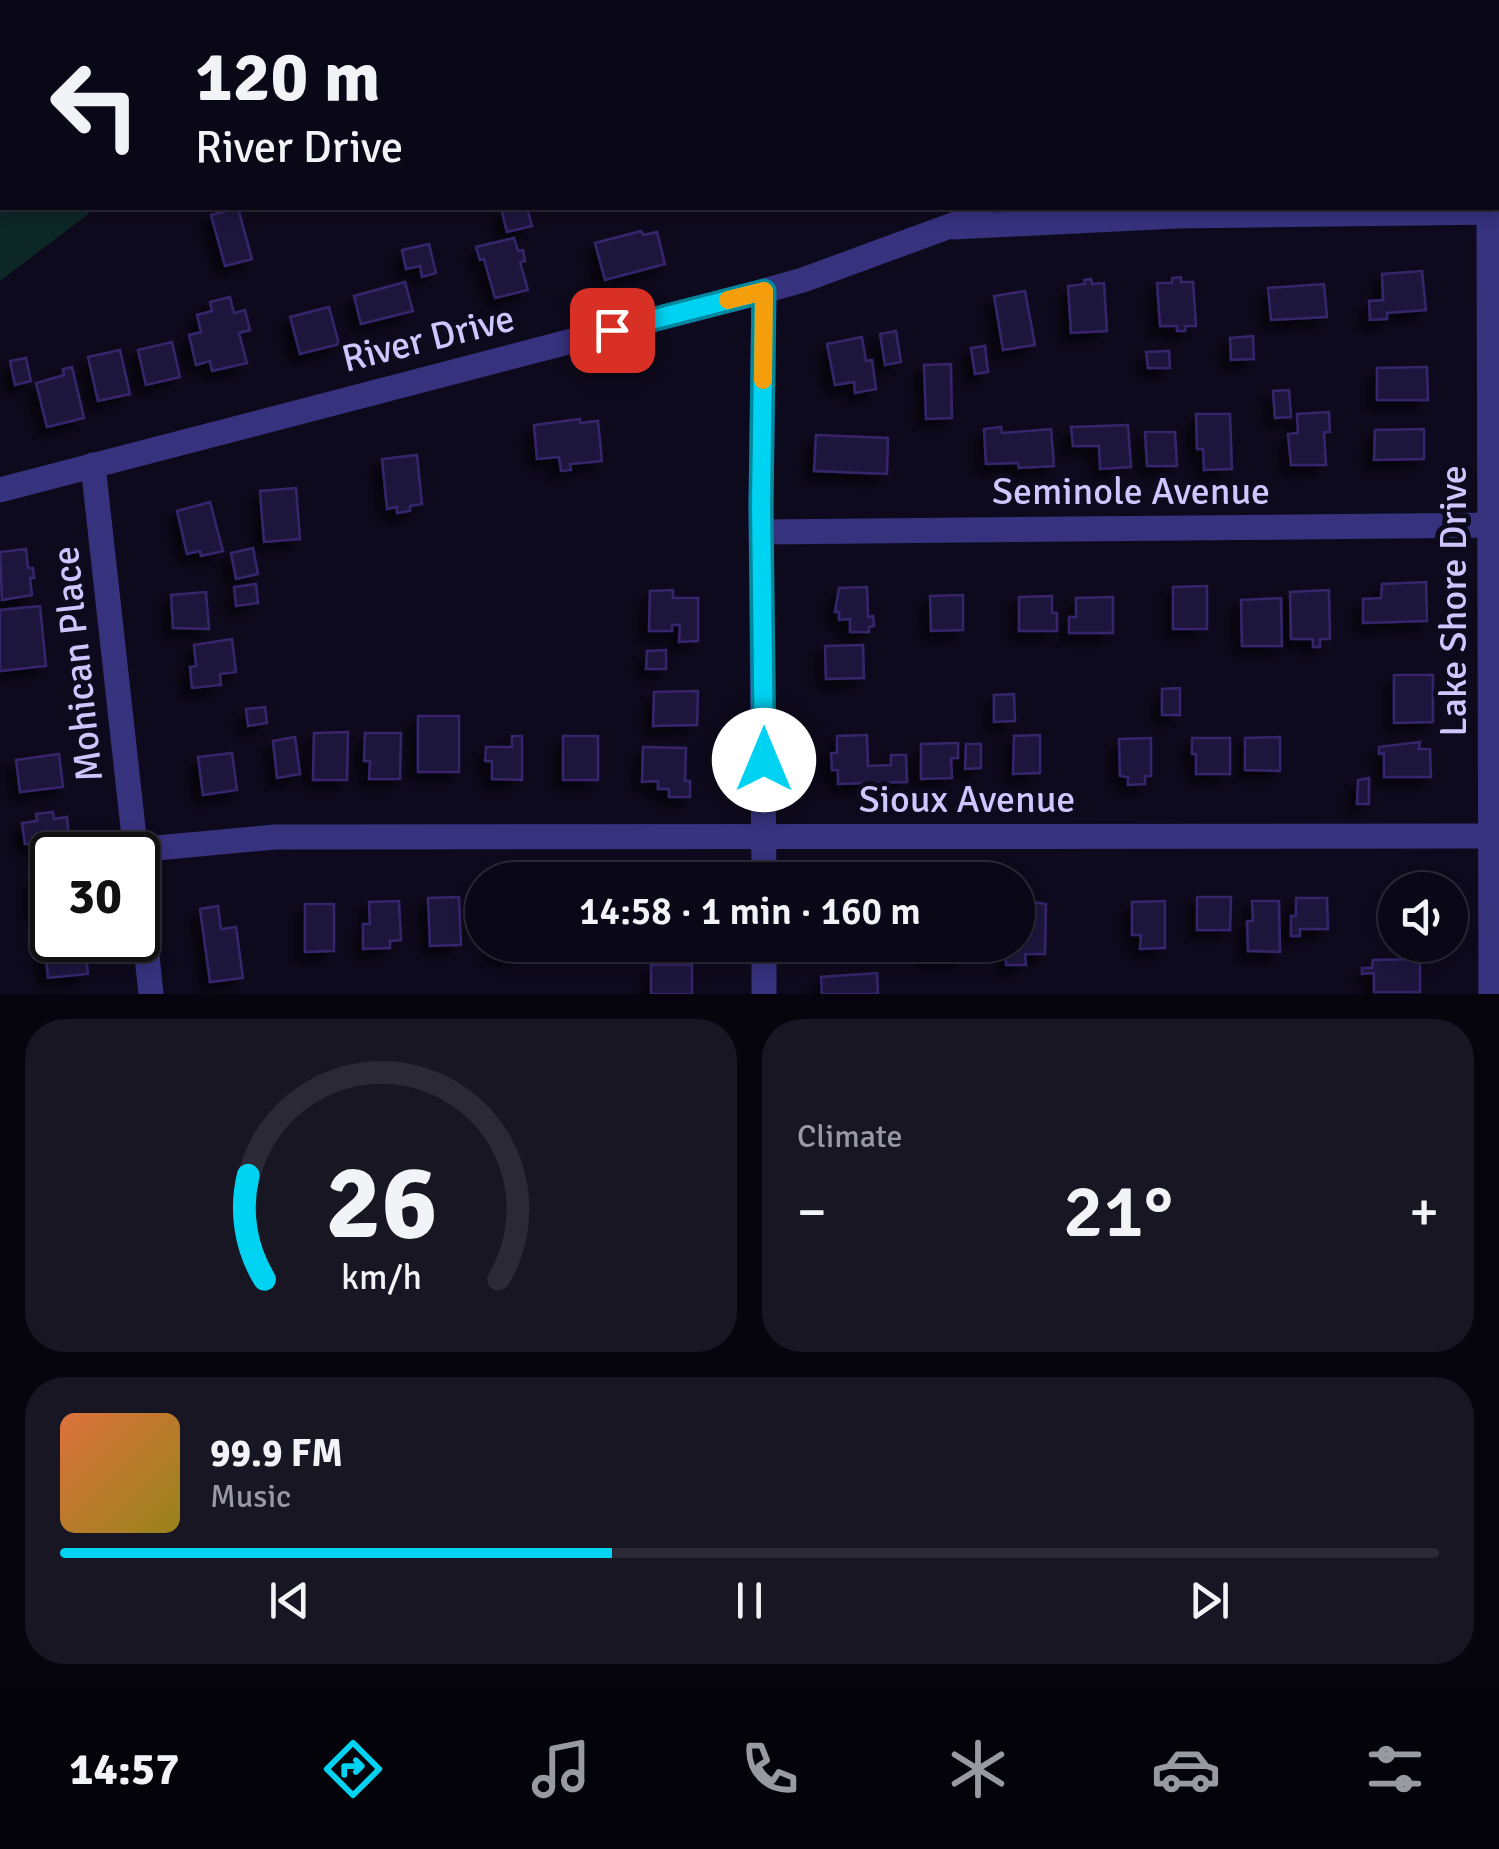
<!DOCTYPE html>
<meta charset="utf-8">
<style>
body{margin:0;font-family:Signika,sans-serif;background:#181623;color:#f1f3f6;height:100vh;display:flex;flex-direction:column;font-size:38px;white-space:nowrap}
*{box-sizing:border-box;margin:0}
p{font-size:32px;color:#999aa1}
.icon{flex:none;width:55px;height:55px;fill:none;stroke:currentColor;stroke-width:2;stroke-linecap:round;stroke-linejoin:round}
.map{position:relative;height:994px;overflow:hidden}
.side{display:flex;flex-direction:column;gap:25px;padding:25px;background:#06040c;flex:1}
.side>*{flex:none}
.banner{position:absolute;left:0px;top:0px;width:1500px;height:210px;box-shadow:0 5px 15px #0003,0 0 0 2px #2a2935;background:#0a0816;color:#f1f3f6;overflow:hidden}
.fabs{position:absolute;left:1378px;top:872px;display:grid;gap:20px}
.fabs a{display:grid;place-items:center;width:90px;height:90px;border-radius:50%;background:#0a0816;box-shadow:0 5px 15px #0003,0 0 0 2px #2a2935;font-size:50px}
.speed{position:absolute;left:30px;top:832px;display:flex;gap:20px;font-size:50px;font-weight:700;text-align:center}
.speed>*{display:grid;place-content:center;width:130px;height:130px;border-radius:50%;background:#0a0816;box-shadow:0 5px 15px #0003,0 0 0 2px #2a2935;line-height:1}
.speed .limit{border:5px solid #111;border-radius:15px;background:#fff;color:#111}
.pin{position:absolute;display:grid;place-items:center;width:85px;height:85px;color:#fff;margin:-42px;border-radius:20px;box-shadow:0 5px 15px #0006}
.me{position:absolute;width:110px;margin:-55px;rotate:0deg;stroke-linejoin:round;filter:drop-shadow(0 0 8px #0008)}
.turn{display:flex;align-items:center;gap:35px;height:210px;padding:0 30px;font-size:45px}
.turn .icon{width:130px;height:130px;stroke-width:2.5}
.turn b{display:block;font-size:70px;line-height:85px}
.big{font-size:75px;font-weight:600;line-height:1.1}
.side .tile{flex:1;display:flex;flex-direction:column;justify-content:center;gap:15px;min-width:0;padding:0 35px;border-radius:40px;background:#181623}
.side .dial{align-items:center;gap:0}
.dial svg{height:260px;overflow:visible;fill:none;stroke:#2a2935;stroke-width:7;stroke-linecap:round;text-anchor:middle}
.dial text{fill:#f1f3f6;stroke:none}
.song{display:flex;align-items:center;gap:30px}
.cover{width:120px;height:120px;border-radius:15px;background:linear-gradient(135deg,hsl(20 70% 55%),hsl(50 70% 35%))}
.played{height:10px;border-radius:5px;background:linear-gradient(90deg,#00d2f1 40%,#2a2935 40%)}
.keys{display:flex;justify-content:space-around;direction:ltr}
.heat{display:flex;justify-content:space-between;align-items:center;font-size:55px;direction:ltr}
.side .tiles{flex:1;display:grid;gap:25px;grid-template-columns:1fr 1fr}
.tile:last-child{grid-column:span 2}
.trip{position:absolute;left:465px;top:862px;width:570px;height:100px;border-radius:50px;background:#0a0816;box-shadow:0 5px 15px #0003,0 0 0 2px #2a2935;font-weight:600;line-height:100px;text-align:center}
.dock{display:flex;height:160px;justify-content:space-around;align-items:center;background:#040309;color:#999aa1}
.dock .icon{width:70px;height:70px}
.dock .active{color:#00d2f1}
.dock b{font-size:45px;color:#f1f3f6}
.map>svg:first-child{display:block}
</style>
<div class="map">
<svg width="1499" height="994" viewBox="0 0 1499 994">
<defs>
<filter id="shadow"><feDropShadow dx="-9" dy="9" stdDeviation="5" flood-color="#0009"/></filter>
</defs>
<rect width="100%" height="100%" fill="#0e0a1d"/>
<polygon fill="#0d2726" points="0,0 1116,0 2,2 2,208 96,208 0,281"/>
<g fill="#1f153e" stroke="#36266c" stroke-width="2.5" filter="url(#shadow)">
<polygon points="238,208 252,259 225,266 211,215"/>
<polygon points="501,208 527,208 532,226 507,232"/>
<polygon points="641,231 643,235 657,232 665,264 605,280 595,243"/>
<polygon points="514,238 518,251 523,250 525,261 520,262 528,290 495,298 484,259 480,260 476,247"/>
<polygon points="429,244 436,273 422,277 420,266 406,269 402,250"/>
<polygon points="1422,271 1426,310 1387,313 1387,319 1370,320 1369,301 1383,300 1382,274"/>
<polygon points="1181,277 1181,282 1193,282 1196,326 1185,326 1185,331 1177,331 1177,326 1160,326 1157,283 1172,283 1172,278"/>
<polygon points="1091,279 1092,284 1104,283 1107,331 1071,333 1068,286 1085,284 1084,280"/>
<polygon points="405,282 413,311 361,324 354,296"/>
<polygon points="1324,284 1327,317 1271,320 1268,288"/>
<polygon points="1025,291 1035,345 1003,350 994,296"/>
<polygon points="230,297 234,313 245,310 250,330 239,333 247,363 212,371 210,361 196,365 189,335 201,332 197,315 212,311 210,302"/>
<polygon points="329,307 339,344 300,354 290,317"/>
<polygon points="896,331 901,362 885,365 880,334"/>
<polygon points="1253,336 1254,359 1231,360 1230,338"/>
<polygon points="862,337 866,361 872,360 876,389 855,393 854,382 835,385 827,344"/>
<polygon points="172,342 180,377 146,385 138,350"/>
<polygon points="985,346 988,372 975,374 971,348"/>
<polygon points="120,350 130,394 98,401 88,357"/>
<polygon points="1169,351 1170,368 1148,368 1146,352"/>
<polygon points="26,358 31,381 15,385 10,361"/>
<polygon points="951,364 952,418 926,419 924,365"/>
<polygon points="72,367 84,418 47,427 36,383 64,375 63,369"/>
<polygon points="1427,367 1428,400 1377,400 1377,368"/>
<polygon points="1289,390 1291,417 1275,418 1273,391"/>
<polygon points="1329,412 1330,432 1324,432 1326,465 1291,465 1288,434 1298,433 1297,414"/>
<polygon points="1196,414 1230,414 1232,469 1204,470 1203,449 1197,449"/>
<polygon points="580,419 580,423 598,421 602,461 570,464 571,470 561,471 559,457 537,459 534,425"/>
<polygon points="1128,425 1131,467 1100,469 1099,446 1073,446 1071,427"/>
<polygon points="1001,427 1002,433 1051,429 1054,466 1019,468 1018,463 986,464 984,429"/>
<polygon points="1424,429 1424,459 1374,460 1375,430"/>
<polygon points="1145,432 1175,432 1177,466 1147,466"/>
<polygon points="816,435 888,438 887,474 814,471"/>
<polygon points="417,455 422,504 410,506 410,511 397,513 397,507 387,509 382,459"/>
<polygon points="296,488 300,539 264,542 260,491"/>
<polygon points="210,502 223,551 201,556 200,551 187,554 177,511"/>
<polygon points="253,548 258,574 236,579 231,553"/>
<polygon points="26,549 28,568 33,568 34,578 30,578 32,595 2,600 0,552"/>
<polygon points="1426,582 1427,621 1363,623 1363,599 1381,598 1382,584"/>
<polygon points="256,584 258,603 236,606 234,587"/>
<polygon points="1207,586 1207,629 1173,629 1173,587"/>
<polygon points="867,587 868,617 873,616 874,626 869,627 869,632 850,632 850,619 839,620 839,612 835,612 839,588"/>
<polygon points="673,590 673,598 698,598 698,641 679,642 680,625 672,625 672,631 649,631 650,591"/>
<polygon points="1329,590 1330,639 1320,639 1320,647 1313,647 1313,639 1291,639 1290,592"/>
<polygon points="206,592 209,629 173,628 171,595"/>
<polygon points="963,595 963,630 931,631 930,596"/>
<polygon points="1052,596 1052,613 1057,613 1057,631 1019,631 1019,597"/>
<polygon points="1113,597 1113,633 1069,633 1069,617 1076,617 1076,598"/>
<polygon points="1281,598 1282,646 1242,646 1241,600"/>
<polygon points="40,606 46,666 0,671 0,610"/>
<polygon points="232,639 236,672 220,674 221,685 192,688 190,667 196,666 194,645"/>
<polygon points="863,645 864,678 826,679 825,646"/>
<polygon points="666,650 666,669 646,669 647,651"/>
<polygon points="1394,675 1433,675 1433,722 1394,723"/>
<polygon points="1180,688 1180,715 1162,715 1162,689"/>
<polygon points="698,691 697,725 653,726 654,692"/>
<polygon points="1014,694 1015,721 994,722 994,695"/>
<polygon points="265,707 267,723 248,726 246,709"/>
<rect x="418" y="716" width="41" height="56"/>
<polygon points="348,732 347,780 313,780 314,733"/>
<polygon points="365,733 401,733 400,779 369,779 370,761 364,761"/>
<polygon points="867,735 868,766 891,765 891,755 906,755 907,782 838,784 838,770 832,770 831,753 837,753 837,736"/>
<polygon points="1040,735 1040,773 1013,774 1014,736"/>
<polygon points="512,736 522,736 522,780 492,779 492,761 485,761 486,747 512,747"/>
<rect x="563" y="736" width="35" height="44"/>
<polygon points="295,737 300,774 277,778 273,741"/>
<polygon points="1280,737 1280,771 1245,770 1245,738"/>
<polygon points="1151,738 1151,776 1145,776 1145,784 1128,785 1128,777 1120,776 1119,739"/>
<polygon points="1192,738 1230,738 1230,774 1196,774 1196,754 1192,754"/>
<polygon points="1420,742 1419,749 1430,749 1431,777 1384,777 1384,753 1379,754 1379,747"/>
<polygon points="958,743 958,758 951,758 952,778 921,779 921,744"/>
<polygon points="966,744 981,744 981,768 965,769"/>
<polygon points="643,747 686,748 685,781 690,781 690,797 669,797 669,789 658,789 658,781 642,782"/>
<polygon points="232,753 237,790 203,795 198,757"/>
<polygon points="59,754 63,787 20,792 16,760"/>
<polygon points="1369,778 1369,804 1357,804 1358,780"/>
<polygon points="53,812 54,819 67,817 69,839 57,840 59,855 41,857 40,843 25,844 22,823 37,821 36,814"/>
<polygon points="52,877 52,910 36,912 32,880"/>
<polygon points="459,897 461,945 430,946 428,898"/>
<polygon points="1197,897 1231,897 1230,930 1197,930"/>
<polygon points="1296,898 1327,898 1328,929 1300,929 1300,936 1291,936 1291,916 1296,916"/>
<polygon points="1022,900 1046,904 1045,954 1025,954 1026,965 1006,965 1006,945 1018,945 1018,905 1022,905"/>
<polygon points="399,901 401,940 390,941 390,948 363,949 363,924 370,924 369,902"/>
<polygon points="1165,901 1165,948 1140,949 1141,935 1132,935 1132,902"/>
<polygon points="1252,901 1279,901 1280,952 1248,951 1247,921 1253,921"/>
<polygon points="305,904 334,904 334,951 305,952"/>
<polygon points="218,906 221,929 236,927 243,978 210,982 200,909"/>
<polygon points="52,938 84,940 88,974 48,978 44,939"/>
<polygon points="496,945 522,945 523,954 495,955"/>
<rect x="928" y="945" width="34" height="14"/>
<polygon points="1420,959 1420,992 1374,992 1374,973 1362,974 1362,968 1372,968 1373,960"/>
<rect x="651" y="965" width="41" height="29"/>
<polygon points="877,973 878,994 822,994 821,977"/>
</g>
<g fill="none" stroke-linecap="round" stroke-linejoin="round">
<g stroke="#37327e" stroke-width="25">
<polyline points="1485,0 1485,2"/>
<polyline points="1189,2 1191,0"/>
<polyline points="1489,208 1491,994"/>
<polyline points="954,227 1177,216 1499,212"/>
<polyline points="93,465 136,855"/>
<polyline points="0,490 764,291 803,280 969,219 982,208"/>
<polyline points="763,532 1499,525"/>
<polyline points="135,850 275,837 1499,836"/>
<polyline points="138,871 151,994"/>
<polyline points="764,880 761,505 764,291"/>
<polyline points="764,994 764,945"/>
</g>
</g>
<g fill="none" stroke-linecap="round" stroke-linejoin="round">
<defs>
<polyline id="route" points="612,330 764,291 761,505 764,760"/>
</defs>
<use href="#route" stroke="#00889d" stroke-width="25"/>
<use href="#route" stroke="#00d2f1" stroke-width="18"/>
<polyline stroke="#f59e0b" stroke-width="18" points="728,300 764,291 763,380"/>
</g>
<g text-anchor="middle" stroke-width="10" stroke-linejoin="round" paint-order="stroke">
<g font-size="38" fill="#cec6ff" stroke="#0e0a1d">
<text transform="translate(428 338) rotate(-14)" y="13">River Drive</text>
<text x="1131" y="504">Seminole Avenue</text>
<text transform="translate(1453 601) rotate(-90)" y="13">Lake Shore Drive</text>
<text transform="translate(77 664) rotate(-96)" y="13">Mohican Place</text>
<text x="967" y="812">Sioux Avenue</text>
</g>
</g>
</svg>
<div class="fabs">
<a><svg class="icon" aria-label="sound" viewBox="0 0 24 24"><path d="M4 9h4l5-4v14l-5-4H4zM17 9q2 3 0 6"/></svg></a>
</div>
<div class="speed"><div class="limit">30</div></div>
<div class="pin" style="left:612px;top:330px;background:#d93025"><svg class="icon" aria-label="arrive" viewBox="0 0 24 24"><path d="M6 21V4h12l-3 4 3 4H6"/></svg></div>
<svg class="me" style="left:764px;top:760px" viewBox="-20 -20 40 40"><circle r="19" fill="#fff"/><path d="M0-13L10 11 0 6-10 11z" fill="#00d2f1"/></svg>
<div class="trip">14:58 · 1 min · 160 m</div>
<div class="banner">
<div class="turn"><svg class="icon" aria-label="left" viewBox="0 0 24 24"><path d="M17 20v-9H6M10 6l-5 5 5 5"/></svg><div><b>120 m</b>River Drive</div></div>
</div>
</div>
<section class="side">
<div class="tiles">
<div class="tile dial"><svg viewBox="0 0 100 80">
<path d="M14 69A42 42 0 1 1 86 69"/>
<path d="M14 69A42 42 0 0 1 9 37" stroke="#00d2f1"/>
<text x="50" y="56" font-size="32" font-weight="700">26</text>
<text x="50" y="72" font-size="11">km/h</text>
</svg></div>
<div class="tile"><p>Climate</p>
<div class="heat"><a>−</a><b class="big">21°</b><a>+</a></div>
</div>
<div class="tile">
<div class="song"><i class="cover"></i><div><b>99.9 FM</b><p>Music</p></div></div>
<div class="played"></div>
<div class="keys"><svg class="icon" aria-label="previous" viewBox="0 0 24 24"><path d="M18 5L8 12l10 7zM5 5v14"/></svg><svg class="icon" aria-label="pause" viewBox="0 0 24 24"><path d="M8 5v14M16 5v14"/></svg><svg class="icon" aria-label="next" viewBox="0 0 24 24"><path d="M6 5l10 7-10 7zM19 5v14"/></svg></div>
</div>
</div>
</section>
<nav class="dock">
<b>14:57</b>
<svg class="icon active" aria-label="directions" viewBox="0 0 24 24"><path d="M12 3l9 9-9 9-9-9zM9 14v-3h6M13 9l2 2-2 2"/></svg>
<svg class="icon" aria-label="music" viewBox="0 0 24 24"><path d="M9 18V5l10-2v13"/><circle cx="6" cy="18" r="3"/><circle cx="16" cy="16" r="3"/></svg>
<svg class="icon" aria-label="phone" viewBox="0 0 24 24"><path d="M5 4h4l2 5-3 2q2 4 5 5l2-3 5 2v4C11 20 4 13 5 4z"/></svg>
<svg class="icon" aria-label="climate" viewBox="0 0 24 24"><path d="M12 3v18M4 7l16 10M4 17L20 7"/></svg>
<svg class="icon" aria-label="car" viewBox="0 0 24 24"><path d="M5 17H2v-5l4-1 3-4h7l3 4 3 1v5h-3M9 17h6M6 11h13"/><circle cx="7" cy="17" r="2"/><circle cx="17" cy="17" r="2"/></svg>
<svg class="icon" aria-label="filters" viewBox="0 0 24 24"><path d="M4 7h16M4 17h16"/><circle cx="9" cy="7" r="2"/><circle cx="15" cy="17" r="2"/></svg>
</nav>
